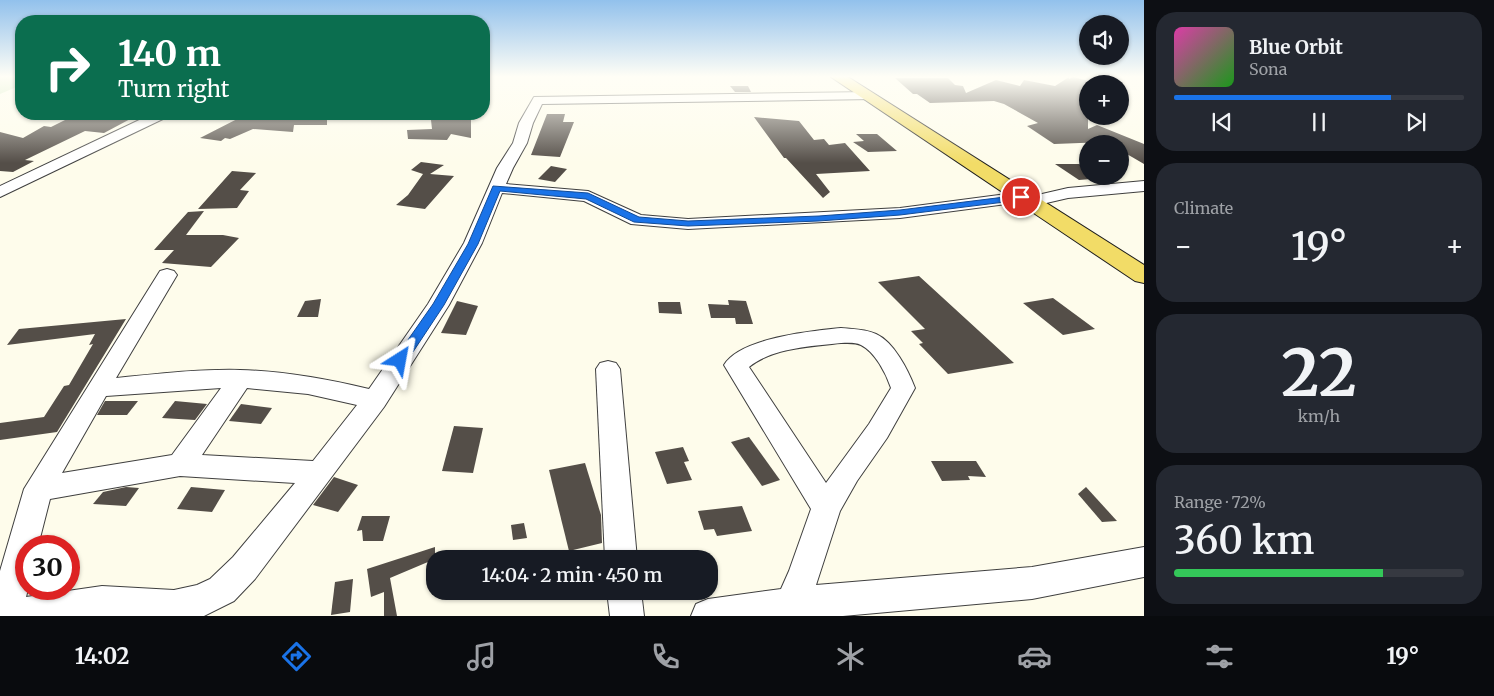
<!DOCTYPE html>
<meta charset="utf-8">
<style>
body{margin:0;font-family:Merriweather,serif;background:#242831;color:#f1f3f6;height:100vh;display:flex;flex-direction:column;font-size:19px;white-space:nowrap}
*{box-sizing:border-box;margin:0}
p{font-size:16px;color:#9ea1a6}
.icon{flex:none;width:28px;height:28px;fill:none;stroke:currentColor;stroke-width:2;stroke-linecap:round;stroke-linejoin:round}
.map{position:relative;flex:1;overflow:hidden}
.details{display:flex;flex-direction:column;gap:12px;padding:12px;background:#0d0f14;width:350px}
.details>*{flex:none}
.banner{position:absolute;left:15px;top:15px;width:475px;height:105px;border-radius:20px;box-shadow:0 1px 4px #0004;background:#0b6e4f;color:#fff;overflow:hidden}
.buttons{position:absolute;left:1079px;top:15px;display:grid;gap:10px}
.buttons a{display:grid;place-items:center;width:50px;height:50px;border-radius:50%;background:#171b24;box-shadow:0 1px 4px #0004;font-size:25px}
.speed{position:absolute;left:15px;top:535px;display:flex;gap:10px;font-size:25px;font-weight:700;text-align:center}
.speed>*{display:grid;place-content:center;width:65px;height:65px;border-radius:50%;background:#171b24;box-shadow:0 1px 4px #0004;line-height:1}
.speed .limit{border:8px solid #d22;background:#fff;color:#111}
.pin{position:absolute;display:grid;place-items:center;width:42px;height:42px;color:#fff;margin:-21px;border:2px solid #fff;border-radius:50%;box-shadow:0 1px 5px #0007}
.me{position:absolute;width:55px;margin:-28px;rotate:34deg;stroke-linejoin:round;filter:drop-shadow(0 0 4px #0008)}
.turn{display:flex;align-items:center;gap:18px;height:105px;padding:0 20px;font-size:22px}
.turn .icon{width:65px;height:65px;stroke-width:2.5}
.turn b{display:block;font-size:35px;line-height:42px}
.big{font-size:38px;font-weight:600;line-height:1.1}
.details .card{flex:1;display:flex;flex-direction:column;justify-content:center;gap:8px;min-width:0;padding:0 18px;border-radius:20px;background:#242831}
.details .dial{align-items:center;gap:0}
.dial b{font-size:65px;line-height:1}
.song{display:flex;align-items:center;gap:15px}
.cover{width:60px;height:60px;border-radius:8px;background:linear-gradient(135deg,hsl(320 70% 55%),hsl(120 70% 35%))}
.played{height:5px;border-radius:2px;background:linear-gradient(90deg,#1a73e8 75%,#363941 75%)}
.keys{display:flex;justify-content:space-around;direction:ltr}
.heat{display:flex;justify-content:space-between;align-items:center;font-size:28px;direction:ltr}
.charge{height:8px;border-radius:4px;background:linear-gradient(90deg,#34c759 72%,#363941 0)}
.trip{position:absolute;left:426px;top:550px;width:292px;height:50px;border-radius:20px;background:#171b24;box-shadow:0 1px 4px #0004;font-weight:600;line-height:50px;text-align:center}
.menu{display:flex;height:80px;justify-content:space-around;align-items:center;background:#090b0e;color:#9ea1a6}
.menu .icon{width:35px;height:35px}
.menu .on{color:#1a73e8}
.menu b{font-size:22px;color:#f1f3f6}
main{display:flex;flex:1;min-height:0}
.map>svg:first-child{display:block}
</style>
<main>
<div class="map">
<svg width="1144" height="616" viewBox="0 0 1144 616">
<rect width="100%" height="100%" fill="#fefceb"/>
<polygon fill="#cbe6b7" points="0,77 21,77 21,85 0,94"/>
<g fill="#544e48">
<polygon points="1069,77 1069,79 1073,77 1101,84 1088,84 1088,89 1081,89 1088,91 1088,129 1097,125 1144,144 1144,164 1120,150 1120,144 1106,142 1054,144 1027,126 1038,123 1004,104 994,101 930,103 917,94 913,94 895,78 948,78 955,85 963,86 966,93 996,80 1020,86 1024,80 1055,86"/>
<polygon points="730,86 748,86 751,92 735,92"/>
<polygon points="95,114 134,117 104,133 85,131 25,160 34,161 13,172 0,171 0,132 23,138 44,126 51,127 71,117 85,118"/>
<polygon points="279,114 327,114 327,125 294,125 293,132 253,129 230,139 225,138 221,141 200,138 243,116 272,119"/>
<polygon points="547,114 565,114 563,122 574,122 560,157 531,155"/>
<polygon points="754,117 799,121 814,140 824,139 829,145 845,143 870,171 816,174 830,192 823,198 786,158 784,158"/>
<polygon points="471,118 471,138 451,134 447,140 408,139 407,130 432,129 431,120"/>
<polygon points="856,134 877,134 897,151 868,152 853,142 864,141"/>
<polygon points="421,162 444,165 430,174 454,176 425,209 396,205 408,195 423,174 411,170"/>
<polygon points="1055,164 1079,164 1088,169 1088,176 1103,178 1079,180"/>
<polygon points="551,166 567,169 555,182 538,179"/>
<polygon points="232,171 256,173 240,190 249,191 237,208 198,209"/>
<polygon points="204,211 186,235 223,235 239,238 211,267 162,263 174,250 154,250 188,212"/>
<polygon points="919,276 1014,363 948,374 919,344 923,343 911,331 925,329 878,282"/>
<polygon points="1053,298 1095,329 1063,335 1023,303"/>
<polygon points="321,299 318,317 297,317 305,301"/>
<polygon points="728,300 746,301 753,324 736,324 735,318 711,318 708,304 729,305"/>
<polygon points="457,301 478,306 466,335 441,333"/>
<polygon points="658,302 680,302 682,314 659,313"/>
<polygon points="126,319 57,432 0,440 0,423 44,417 64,386 69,385 93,344 89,345 95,334 7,345 19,329"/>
<polygon points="105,401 138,401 127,415 97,415"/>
<polygon points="175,401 207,404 195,420 162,418"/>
<polygon points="241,404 272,408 261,424 229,421"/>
<polygon points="454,426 483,428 473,473 442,471"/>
<polygon points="749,437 780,480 762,486 731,442"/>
<polygon points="683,447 689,461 684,462 692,480 667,484 655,452"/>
<polygon points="931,461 976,461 986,477 968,476 970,480 942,481"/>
<polygon points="585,463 601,515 602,543 569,551 549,470"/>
<polygon points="334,477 358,485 338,512 313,505"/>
<polygon points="126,487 139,488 126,506 93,504 103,492"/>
<polygon points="191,487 225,490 212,512 177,509"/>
<polygon points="1086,487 1117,521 1102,522 1078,494"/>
<polygon points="742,506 752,531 717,536 714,529 704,530 698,511"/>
<polygon points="362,516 390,516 383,541 363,541 362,530 357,531"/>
<polygon points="524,523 527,538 513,540 511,525"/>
<polygon points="435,547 435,559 390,578 397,616 384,616 384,592 371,597 367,569"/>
<polygon points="353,579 350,612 331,615 335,582"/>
</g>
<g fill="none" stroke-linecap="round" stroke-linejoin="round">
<defs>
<g id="minor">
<path d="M869,92L875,96L873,99L542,104L533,123L527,143L513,168L506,184L588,191L641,215L688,219L900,208L1021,192L1027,193L1029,197L1068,188L1144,181V191L1068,198L1029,207L1023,206L1021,202L900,218L688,229L631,224L584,201L502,193L482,243L449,305L384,407L255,579L234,601L204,616H0V571L24,489L160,271L167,269L174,271L177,275L116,378C157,374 198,369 240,370C283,371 327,379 369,389L428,304L464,243L497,168L513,143L519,123L534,97ZM221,388L172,455L62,473L106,396ZM247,388L308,394L357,405L313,461L202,455ZM180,476L295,483L233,557L210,579L197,585L174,590L102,586L26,597L28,589H26V546H38L50,499Z"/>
<polygon points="152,114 169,114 167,117 0,197 0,186"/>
<path d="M841,328C852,329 865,329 876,334C894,342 908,370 915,388L887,438L857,481L840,511L816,585L1032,567L1144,547V577L1032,599L843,616H691L696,604L708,599L781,589L789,571L811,509L724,365C740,338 811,331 841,328ZM841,343C847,343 855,342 861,345C875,352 886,373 891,388L869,424L826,483L749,367C772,348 812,346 841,343Z"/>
<polygon points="608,361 616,363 620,369 637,559 605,559 596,369 600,363"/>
<polygon points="607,591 641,591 644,616 610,616"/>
</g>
<polygon id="major" points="831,77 848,77 1144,265 1144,283 1135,281"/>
</defs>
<use href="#minor" stroke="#3f3f3f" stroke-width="2"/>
<use href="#major" stroke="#1d1d1d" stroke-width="2"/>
<use href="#minor" fill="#fff" fill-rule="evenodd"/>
<use href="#major" fill="#f2dc67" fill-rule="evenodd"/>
</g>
<linearGradient id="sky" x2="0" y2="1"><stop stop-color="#92c1ec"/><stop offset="0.47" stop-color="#fffef6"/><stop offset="1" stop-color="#fffef6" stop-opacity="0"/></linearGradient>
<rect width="1144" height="163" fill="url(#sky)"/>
<polygon fill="#1a73e8" stroke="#114b97" points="493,186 588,193 639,217 688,221 819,216 900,210 1021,195 1025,197 1021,200 900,215 819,221 688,226 634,222 586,199 500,191 478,244 444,305 405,364 396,364 394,360 396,357 433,304 468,244"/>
</svg>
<div class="buttons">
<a><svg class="icon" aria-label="sound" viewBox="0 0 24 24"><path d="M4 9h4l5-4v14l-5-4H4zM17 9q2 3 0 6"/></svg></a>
<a>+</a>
<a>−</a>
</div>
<div class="speed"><div class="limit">30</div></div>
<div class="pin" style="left:1021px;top:197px;background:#d93025"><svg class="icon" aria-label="arrive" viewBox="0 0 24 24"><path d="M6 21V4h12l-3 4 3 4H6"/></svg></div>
<svg class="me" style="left:400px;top:360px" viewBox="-20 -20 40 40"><path d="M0-17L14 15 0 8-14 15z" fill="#1a73e8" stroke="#fff" stroke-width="4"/></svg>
<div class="trip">14:04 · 2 min · 450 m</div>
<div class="banner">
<div class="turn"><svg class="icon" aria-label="right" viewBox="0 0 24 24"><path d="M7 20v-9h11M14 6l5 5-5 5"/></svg><div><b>140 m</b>Turn right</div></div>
</div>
</div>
<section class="details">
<div class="card">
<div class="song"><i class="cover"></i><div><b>Blue Orbit</b><p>Sona</p></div></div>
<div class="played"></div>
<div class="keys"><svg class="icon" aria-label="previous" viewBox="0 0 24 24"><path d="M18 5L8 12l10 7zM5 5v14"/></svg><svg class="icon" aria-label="pause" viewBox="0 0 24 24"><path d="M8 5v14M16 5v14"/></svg><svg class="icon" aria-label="next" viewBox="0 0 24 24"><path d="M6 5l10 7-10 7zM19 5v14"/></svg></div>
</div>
<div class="card"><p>Climate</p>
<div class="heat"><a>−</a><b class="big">19°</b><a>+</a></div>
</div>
<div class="card dial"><b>22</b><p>km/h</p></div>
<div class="card"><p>Range · 72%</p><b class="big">360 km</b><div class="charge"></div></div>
</section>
</main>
<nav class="menu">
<b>14:02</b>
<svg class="icon on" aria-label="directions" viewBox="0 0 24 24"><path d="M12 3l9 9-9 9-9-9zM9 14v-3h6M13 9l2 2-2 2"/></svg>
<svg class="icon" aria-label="music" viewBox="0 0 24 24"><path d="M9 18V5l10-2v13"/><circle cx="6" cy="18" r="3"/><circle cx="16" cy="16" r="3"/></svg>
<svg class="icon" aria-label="phone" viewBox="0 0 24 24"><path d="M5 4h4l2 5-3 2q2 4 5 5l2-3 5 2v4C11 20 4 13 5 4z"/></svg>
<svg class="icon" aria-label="climate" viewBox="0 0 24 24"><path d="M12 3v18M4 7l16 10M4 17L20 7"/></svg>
<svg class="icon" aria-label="car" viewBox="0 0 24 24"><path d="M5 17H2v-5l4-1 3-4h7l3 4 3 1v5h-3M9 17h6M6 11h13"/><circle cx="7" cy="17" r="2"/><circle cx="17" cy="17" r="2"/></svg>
<svg class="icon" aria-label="filters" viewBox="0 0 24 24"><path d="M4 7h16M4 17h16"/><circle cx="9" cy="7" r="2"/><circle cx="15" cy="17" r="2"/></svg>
<b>19°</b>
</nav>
